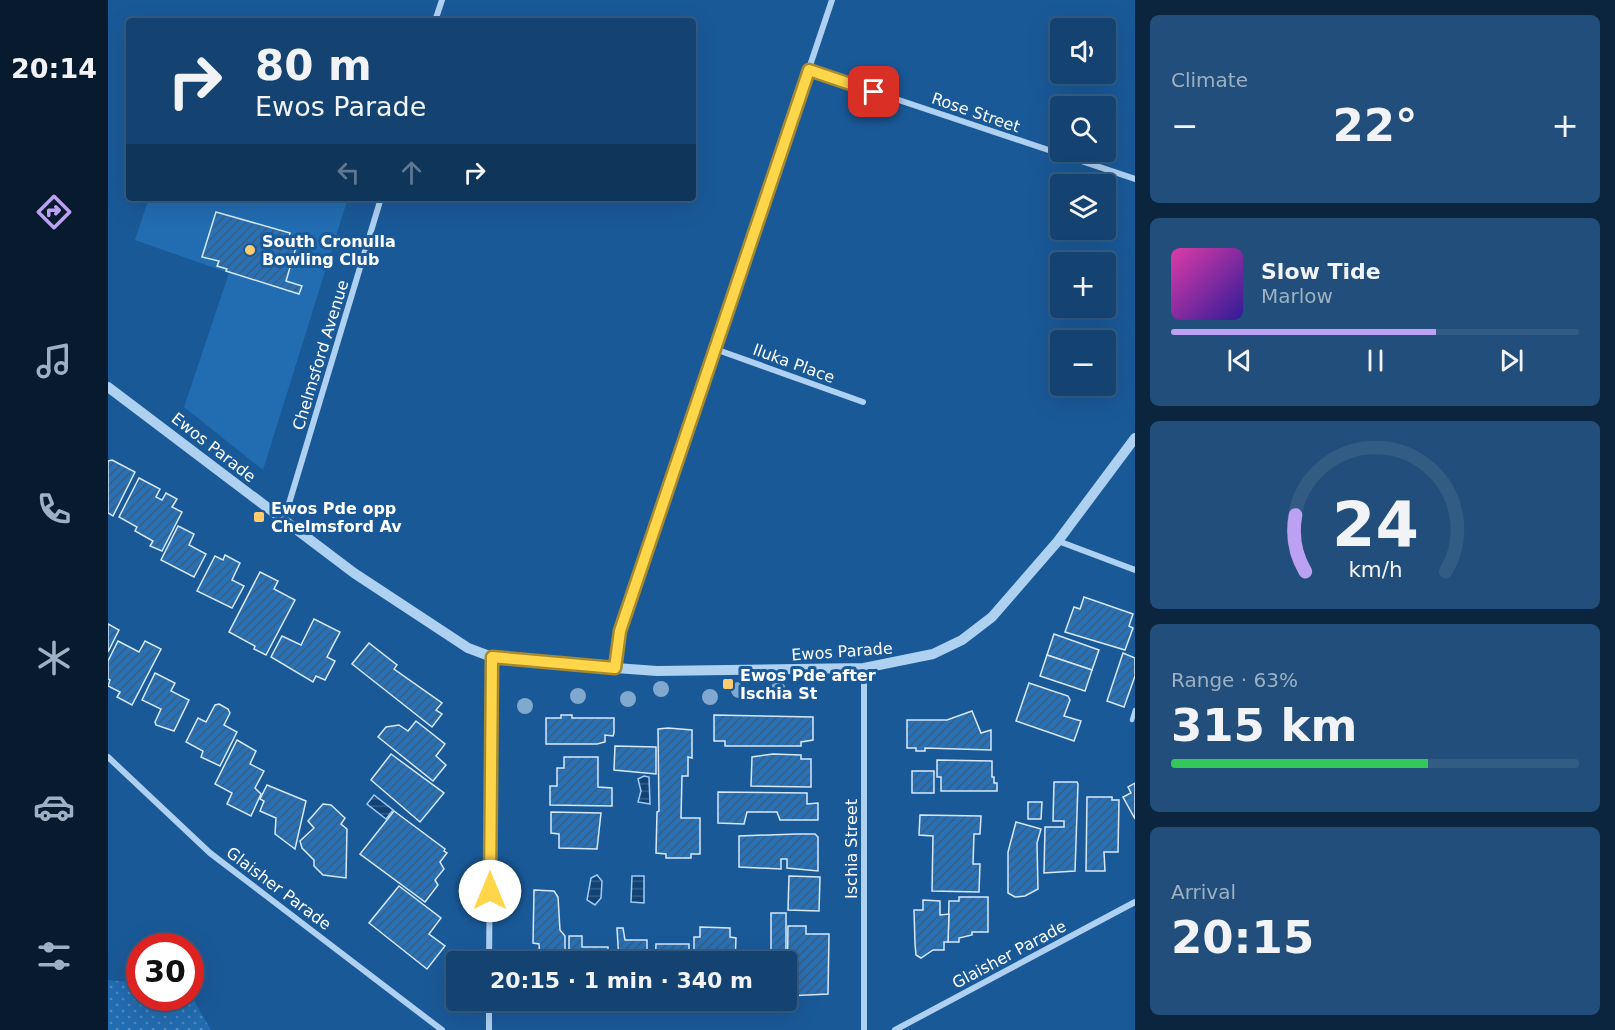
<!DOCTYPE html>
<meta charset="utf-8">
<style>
body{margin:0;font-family:"DejaVu Sans",sans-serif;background:#214e7a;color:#f1f3f6;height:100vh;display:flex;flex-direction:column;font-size:22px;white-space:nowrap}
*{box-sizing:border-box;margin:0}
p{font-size:20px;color:#9db0c4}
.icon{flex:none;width:33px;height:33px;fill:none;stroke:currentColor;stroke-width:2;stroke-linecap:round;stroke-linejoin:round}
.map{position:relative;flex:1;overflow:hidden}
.details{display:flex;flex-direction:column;gap:15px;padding:15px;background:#0b253f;width:480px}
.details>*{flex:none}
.hud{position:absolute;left:18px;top:18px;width:570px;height:183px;border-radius:6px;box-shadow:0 6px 24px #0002,0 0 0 2px #335c84;background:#144372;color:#f1f3f6;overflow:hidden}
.fabs{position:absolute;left:942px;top:18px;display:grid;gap:12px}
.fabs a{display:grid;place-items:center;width:66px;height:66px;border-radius:6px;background:#144372;box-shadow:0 6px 24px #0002,0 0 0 2px #335c84;font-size:30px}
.speed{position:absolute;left:18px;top:933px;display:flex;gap:12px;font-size:30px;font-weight:700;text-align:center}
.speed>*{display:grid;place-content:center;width:78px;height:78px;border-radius:50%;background:#144372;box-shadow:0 6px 24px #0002,0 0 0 2px #335c84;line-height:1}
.speed .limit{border:9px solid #d22;background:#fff;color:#111}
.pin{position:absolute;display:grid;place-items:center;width:51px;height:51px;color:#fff;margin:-26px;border-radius:12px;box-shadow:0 3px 9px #0006}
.me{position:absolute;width:66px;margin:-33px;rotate:0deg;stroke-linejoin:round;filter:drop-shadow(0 0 4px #0008)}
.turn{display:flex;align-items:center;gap:21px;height:126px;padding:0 30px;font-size:27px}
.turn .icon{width:78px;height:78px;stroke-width:2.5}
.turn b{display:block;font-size:42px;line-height:51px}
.lanes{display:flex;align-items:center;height:57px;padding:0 30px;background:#0003;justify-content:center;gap:30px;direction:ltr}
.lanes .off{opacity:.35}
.big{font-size:45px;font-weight:800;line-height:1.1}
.details .tile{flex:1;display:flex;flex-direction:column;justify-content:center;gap:9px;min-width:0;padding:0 21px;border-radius:9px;background:#214e7a}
.details .dial{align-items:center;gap:0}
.dial svg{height:156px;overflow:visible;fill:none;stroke:#335c84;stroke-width:7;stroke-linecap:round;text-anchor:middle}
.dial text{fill:#f1f3f6;stroke:none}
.song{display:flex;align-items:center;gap:18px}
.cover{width:72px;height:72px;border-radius:9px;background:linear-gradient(135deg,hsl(320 70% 55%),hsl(250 70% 35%))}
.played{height:6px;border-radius:3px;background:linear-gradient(90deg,#bca0f2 65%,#335c84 65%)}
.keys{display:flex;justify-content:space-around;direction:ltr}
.heat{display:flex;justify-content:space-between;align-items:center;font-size:33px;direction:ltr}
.charge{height:9px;border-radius:4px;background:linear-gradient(90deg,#34c759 63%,#335c84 0)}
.trip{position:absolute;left:338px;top:951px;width:351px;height:60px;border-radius:6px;background:#144372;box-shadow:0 6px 24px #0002,0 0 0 2px #335c84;font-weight:800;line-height:60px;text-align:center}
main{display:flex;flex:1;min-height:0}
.tabs{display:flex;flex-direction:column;width:108px;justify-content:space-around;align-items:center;background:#081b2e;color:#9db0c4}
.tabs .icon{width:42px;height:42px}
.tabs .current{color:#bca0f2}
.tabs b{font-size:27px;color:#f1f3f6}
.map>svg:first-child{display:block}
</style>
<main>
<nav class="tabs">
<b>20:14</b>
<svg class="icon current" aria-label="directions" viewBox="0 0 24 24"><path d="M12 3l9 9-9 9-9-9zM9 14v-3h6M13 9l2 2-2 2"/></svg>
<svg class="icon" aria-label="music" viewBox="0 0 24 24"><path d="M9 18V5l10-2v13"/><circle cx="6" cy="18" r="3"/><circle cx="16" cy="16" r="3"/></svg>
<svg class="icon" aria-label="phone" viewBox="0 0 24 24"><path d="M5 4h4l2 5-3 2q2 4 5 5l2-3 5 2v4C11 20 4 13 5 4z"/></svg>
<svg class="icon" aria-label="climate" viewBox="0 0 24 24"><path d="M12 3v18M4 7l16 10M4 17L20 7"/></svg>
<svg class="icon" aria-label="car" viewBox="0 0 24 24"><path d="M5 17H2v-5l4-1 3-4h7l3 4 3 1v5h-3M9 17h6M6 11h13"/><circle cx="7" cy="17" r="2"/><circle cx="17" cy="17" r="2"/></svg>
<svg class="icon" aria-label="filters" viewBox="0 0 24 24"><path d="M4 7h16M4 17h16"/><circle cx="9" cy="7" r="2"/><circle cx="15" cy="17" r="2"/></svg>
</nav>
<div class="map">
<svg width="1027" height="1030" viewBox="0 0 1027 1030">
<defs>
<pattern id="park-dots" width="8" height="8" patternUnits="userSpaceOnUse" patternTransform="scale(1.5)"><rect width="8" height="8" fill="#226cb1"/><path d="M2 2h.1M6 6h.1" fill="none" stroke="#4e89c1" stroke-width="1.8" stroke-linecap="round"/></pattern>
<pattern id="water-rules" width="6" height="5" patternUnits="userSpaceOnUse" patternTransform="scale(1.5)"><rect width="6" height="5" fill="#114275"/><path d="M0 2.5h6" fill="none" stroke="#355e8a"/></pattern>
<pattern id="building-hatch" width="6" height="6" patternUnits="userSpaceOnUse" patternTransform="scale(1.5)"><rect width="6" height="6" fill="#2971b6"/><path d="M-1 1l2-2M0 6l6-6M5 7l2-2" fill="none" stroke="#3c5d7c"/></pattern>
</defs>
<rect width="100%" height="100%" fill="#1a5998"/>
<polygon fill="#226cb1" points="41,198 240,198 155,470 76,407 121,273 27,240"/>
<polygon fill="url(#park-dots)" points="0,980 31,983 32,998 84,997 103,1030 0,1030"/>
<g fill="url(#water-rules)" stroke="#a1ccf3" stroke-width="1.5">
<polygon points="536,776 541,777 542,804 530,802 533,791 530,779"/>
<polygon points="266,795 285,810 278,819 259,804"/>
<polygon points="489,875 494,881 493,898 487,905 479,900 483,878"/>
<polygon points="524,876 536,876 536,903 523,902"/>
</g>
<g fill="url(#building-hatch)" stroke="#d5e9fb" stroke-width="1.5">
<polygon points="108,212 182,233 180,241 189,244 178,281 194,286 191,294 118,271 119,269 109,266 111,261 94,257"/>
<polygon points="4,460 27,472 5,516 0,513 0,461"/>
<polygon points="31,478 52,489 48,497 54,500 58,493 69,499 64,507 74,512 54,551 42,546 45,541 27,531 29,527 11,517"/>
<polygon points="70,526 86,534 81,545 98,554 86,577 53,560"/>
<polygon points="117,555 132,563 124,580 136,586 124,608 89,591 107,556 115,560"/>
<polygon points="152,572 170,581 166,589 187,600 158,655 146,649 147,646 121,632"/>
<polygon points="976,597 1025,614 1021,626 1025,628 1017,650 957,632 966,607 972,609"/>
<polygon points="206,619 232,632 219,657 227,661 217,680 208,676 205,682 163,657 174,636 193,645"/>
<polygon points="0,624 11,630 0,652"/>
<polygon points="946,634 991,650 984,670 939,655"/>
<polygon points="10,641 31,652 37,641 53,649 24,705 9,697 12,692 0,686 2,680 0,679 0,661"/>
<polygon points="261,643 289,665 286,669 334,703 328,710 334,714 324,727 244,664"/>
<polygon points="1015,653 1027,658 1027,676 1016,707 999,701"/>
<polygon points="939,655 984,670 977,691 932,676"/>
<polygon points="47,673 67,683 63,691 81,700 66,731 48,725 47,722 53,709 34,700"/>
<polygon points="921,683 960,696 962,700 956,716 973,721 966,741 908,721"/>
<polygon points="111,704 120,709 122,713 116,725 129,732 112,766 93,757 95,751 78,742 90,718 98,722 107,705"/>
<polygon points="864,711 873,733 883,730 883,750 817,748 817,751 808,751 808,748 799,748 799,720 839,720"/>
<polygon points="453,715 464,715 464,718 506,718 506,733 505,736 497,735 497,742 489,744 438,744 438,718 453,718"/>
<polygon points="606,715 705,717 705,740 693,742 693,746 617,746 617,741 606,741"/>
<polygon points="308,721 337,744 328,756 338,765 325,781 270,737 278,727 291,725 300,731"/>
<polygon points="560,728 584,730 584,758 580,757 580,776 574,776 573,818 592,818 592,854 583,854 583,858 558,858 558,854 548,853 549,812 551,811 550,729"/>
<polygon points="129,740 148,751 142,764 156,771 147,788 153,794 143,816 119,804 124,793 107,784"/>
<polygon points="507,746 548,747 548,774 506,770"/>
<polygon points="283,754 336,793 312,822 263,780"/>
<polygon points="665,754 693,755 693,759 703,759 703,787 643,786 644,757"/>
<polygon points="456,757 490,757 490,787 504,788 504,806 442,805 442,786 449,786 449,768 456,768"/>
<polygon points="829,760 884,761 884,777 886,777 886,783 889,783 889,791 833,791 833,777 829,777"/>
<rect x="804" y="771" width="22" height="22"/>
<polygon points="946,782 969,782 970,784 967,871 936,873 937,827 956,827 956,821 945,821"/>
<polygon points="1027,783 1027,819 1015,797 1023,793 1020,787"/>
<polygon points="159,785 198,801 187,849 167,834 168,818 152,811 156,801 152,799"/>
<polygon points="610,792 699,793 699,804 710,803 710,820 672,820 669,812 639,812 636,824 610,823"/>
<polygon points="979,797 1004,797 1004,800 1011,800 1010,852 996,852 997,871 978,871"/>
<polygon points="920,802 934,802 933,819 920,819"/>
<polygon points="215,804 223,805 237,818 233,824 239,829 238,878 215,875 206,866 206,860 194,848 192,841 206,828 200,821"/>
<polygon points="286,811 337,849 336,851 339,853 332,862 336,869 327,880 330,885 317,902 252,854"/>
<polygon points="443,812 493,813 489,849 451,848 451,834 443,833"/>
<polygon points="812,815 873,816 872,834 866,834 865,864 872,864 871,892 824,891 825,836 811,835"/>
<polygon points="908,822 933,829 929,843 930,889 917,896 907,897 900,893 900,852"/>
<polygon points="688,834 707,834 710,837 710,871 679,868 679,859 673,859 673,869 631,867 631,836"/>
<polygon points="681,876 712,877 711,911 680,910"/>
<polygon points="291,886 333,918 321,934 337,946 319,969 261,923"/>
<polygon points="426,890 446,891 450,897 452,930 457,936 457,962 432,962 431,944 425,943"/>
<polygon points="851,897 880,897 880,932 864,932 864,935 851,938 851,942 840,942 841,901 851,901"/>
<polygon points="815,900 832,901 832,915 841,914 840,942 836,942 836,950 825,950 813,958 808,955 807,944 806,910 815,910"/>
<rect x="663" y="913" width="15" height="38"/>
<polygon points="680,926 698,926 698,934 721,934 720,994 679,996"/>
<polygon points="592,927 622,928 622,937 628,938 627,962 586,962 586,937 592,937"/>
<polygon points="509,928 515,928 517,940 539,940 539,962 511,962"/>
<polygon points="461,936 474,936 474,947 500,947 500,962 461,962"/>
<polygon points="548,944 581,944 581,962 547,962"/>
<polygon points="633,956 668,957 668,962 633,962"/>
</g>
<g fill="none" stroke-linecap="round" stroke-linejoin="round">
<polyline stroke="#aed0f1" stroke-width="4.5" points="1024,720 1027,710"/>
<g stroke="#aed0f1" stroke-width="6">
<polyline points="327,21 334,0"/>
<polyline points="701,70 1027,179"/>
<polyline points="607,349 755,402"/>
<polyline points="176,520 273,198"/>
<polyline points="950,541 1027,570"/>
<polyline points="507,668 512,631 724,0"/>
<polyline points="0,757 102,853 334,1030"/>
<polyline points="381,962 384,657"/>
<polyline points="381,1030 381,1000"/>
<polyline points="756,1030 756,668"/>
<polyline points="787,1030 1027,902"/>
</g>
<polyline stroke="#aed0f1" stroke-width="10" points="0,387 246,573 360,648 384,657 412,661 549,671 756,668 825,654 854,640 884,617 950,541 1027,438"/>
</g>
<g fill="#81a8ce">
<circle cx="553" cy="689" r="8"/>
<circle cx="631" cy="690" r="8"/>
<circle cx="670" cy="690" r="8"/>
<circle cx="470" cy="696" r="8"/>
<circle cx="602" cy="697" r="8"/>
<circle cx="520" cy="699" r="8"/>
<circle cx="417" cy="706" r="8"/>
</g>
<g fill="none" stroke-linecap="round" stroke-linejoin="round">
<defs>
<polyline id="route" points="382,891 384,657 507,668 512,631 701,70 766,92"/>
</defs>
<use href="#route" stroke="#a68a30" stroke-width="15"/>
<use href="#route" stroke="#ffd54a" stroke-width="10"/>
</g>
<g fill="#ffcb6d" stroke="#1a5998" stroke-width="2">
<circle cx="142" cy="250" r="6"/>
<rect x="145" y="511" width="12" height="12" rx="3"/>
<rect x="614" y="678" width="12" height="12" rx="3"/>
</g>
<g text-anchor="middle" stroke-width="6" stroke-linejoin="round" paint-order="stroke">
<g font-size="16" fill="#fff" stroke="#1a5998">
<text transform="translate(868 112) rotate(19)" y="6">Rose Street</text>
<text transform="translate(212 355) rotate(-73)" y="6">Chelmsford Avenue</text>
<text transform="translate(686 363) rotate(20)" y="6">Iluka Place</text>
<text transform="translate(106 447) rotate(38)" y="6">Ewos Parade</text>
<text transform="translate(734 651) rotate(-4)" y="6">Ewos Parade</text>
<text transform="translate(743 849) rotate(-90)" y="6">Ischia Street</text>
<text transform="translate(171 888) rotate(37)" y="6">Glaisher Parade</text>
<text transform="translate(901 954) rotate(-28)" y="6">Glaisher Parade</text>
</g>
<g font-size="16" font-weight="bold" fill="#fff" stroke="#1a5998" text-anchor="start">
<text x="154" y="247">South Cronulla<tspan x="154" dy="18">Bowling Club</tspan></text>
<text x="163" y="514">Ewos Pde opp<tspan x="163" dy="18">Chelmsford Av</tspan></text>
<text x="632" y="681">Ewos Pde after<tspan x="632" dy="18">Ischia St</tspan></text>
</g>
</g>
</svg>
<div class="fabs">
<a><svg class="icon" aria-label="sound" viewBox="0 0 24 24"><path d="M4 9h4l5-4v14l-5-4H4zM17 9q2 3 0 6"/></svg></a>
<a><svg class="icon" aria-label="search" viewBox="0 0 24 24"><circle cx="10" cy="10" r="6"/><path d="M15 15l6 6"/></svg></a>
<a><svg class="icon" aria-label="layers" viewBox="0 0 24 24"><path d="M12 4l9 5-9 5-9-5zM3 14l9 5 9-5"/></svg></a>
<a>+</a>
<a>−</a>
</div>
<div class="speed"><div class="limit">30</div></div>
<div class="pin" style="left:766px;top:92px;background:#d93025"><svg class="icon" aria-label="arrive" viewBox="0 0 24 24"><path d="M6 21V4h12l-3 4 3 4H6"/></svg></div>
<svg class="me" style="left:382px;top:891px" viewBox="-20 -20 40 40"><circle r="19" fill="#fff"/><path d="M0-13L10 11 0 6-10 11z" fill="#ffd54a"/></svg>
<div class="trip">20:15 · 1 min · 340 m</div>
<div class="hud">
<div class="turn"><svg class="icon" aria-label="right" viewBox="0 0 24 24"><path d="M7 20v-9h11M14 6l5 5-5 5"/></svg><div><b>80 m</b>Ewos Parade</div></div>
<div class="lanes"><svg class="icon off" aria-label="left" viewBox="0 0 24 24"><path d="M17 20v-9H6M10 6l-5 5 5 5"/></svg><svg class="icon off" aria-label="ahead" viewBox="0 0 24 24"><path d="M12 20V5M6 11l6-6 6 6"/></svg><svg class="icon" aria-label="right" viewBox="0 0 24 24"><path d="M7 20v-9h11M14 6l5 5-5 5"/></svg></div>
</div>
</div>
<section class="details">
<div class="tile"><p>Climate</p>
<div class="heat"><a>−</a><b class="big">22°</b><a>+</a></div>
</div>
<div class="tile">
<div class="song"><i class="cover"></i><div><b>Slow Tide</b><p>Marlow</p></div></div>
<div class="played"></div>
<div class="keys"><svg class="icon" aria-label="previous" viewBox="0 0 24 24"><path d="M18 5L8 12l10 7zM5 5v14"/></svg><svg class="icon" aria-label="pause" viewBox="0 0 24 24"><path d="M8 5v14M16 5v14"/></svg><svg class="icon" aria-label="next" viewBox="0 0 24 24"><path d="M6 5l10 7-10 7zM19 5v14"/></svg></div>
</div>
<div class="tile dial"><svg viewBox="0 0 100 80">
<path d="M14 69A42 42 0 1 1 86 69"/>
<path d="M14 69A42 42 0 0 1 9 40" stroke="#bca0f2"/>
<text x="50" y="56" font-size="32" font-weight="700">24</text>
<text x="50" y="72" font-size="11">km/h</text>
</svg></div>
<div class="tile"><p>Range · 63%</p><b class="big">315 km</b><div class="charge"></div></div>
<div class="tile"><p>Arrival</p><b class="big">20:15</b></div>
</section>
</main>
